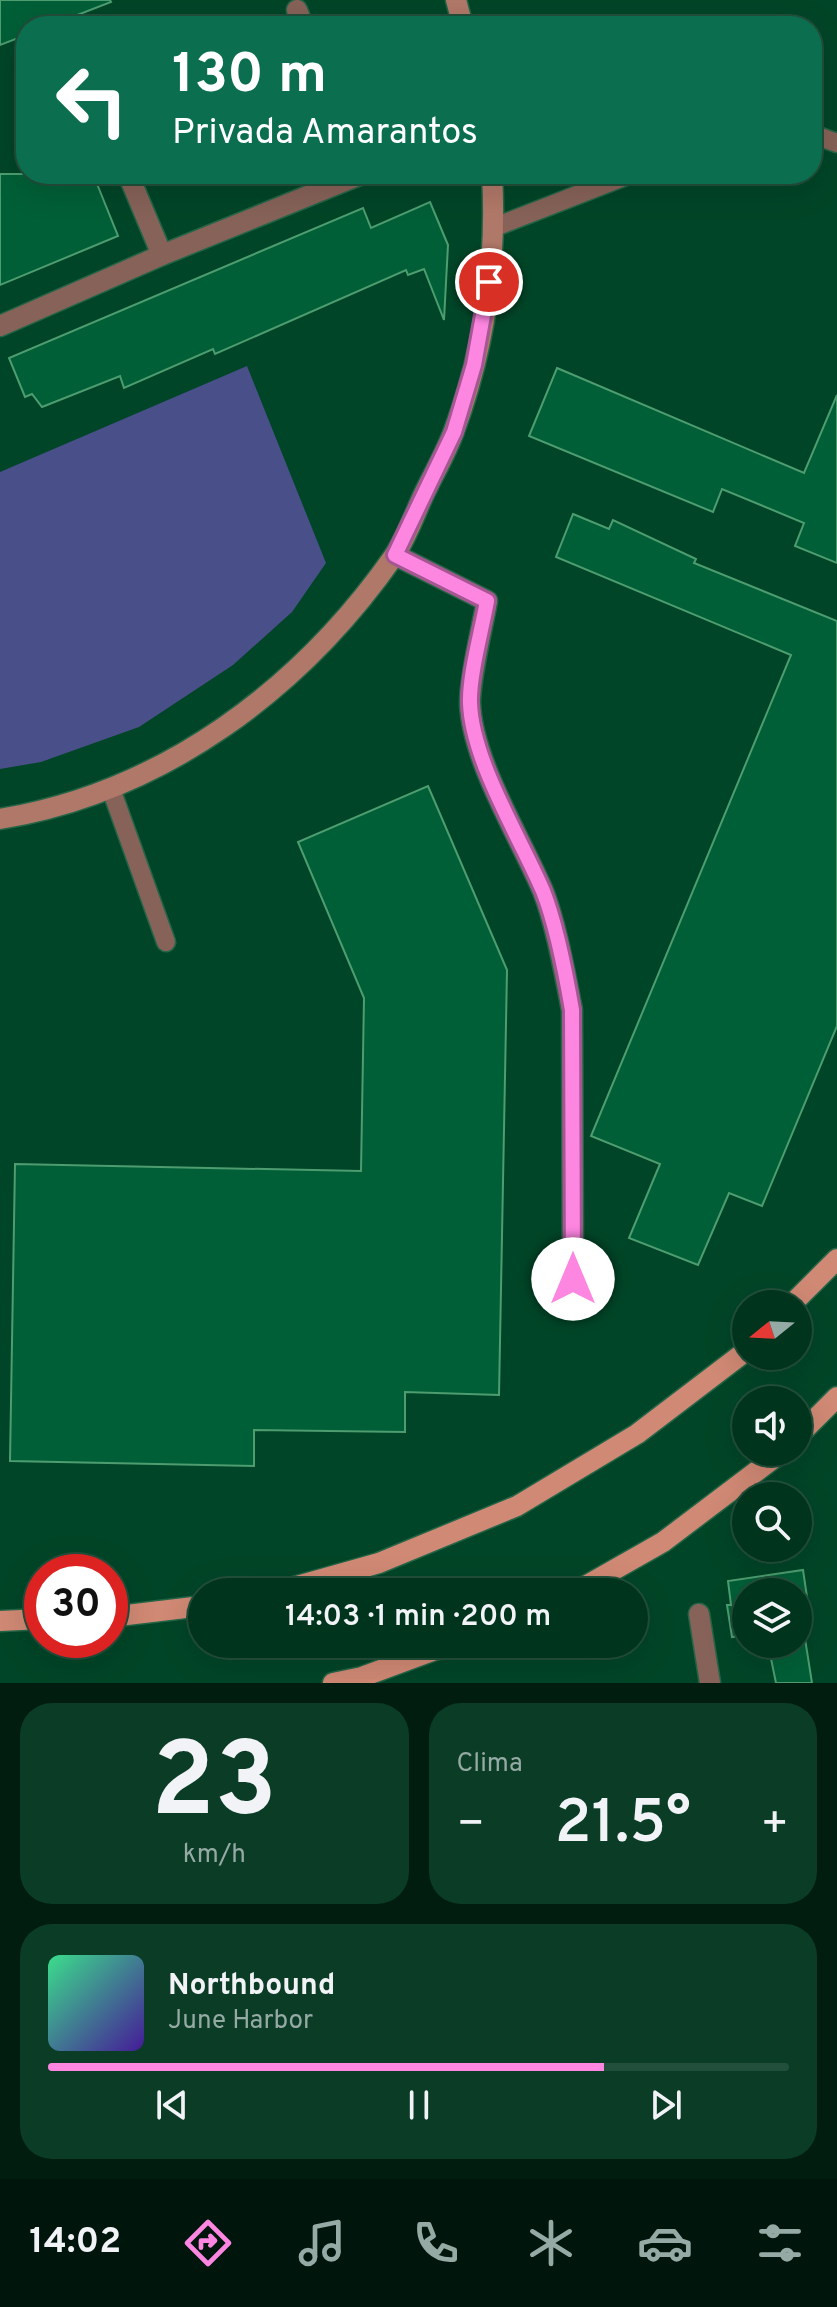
<!DOCTYPE html>
<html lang="es">
<meta charset="utf-8">
<style>
body{margin:0;font-family:Overpass,sans-serif;background:#0a3c26;color:#f1f3f6;height:100vh;display:flex;flex-direction:column;font-size:30px;white-space:nowrap}
*{box-sizing:border-box;margin:0}
p{font-size:26px;color:#95aaa4}
.icon{flex:none;width:44px;height:44px;fill:none;stroke:currentColor;stroke-width:2;stroke-linecap:round;stroke-linejoin:round}
.map{position:relative;height:1683px;overflow:hidden}
.details{display:flex;flex-direction:column;gap:20px;padding:20px;background:#001d10;flex:1}
.details>*{flex:none}
.banner{position:absolute;left:16px;top:16px;width:806px;height:168px;border-radius:32px;box-shadow:0 8px 32px #0002,0 0 0 2px #224f3b;background:#0b6e4f;color:#fff;overflow:hidden}
.needle{width:52px;rotate:252deg}
.fabs{position:absolute;left:732px;top:1290px;display:grid;gap:16px}
.fabs a{display:grid;place-items:center;width:80px;height:80px;border-radius:50%;background:#00341d;box-shadow:0 8px 32px #0002,0 0 0 2px #224f3b;font-size:40px}
.speed{position:absolute;left:24px;top:1554px;display:flex;gap:16px;font-size:40px;font-weight:700;text-align:center}
.speed>*{display:grid;place-content:center;width:104px;height:104px;border-radius:50%;background:#00341d;box-shadow:0 8px 32px #0002,0 0 0 2px #224f3b;line-height:1}
.speed .limit{border:12px solid #d22;background:#fff;color:#111}
.pin{position:absolute;display:grid;place-items:center;width:68px;height:68px;color:#fff;margin:-34px;border:4px solid #fff;border-radius:50%;box-shadow:0 2px 8px #0007}
.me{position:absolute;width:88px;margin:-44px;rotate:0deg;stroke-linejoin:round;filter:drop-shadow(0 0 6px #0008)}
.turn{display:flex;align-items:center;gap:28px;height:168px;padding:0 24px;font-size:36px}
.turn .icon{width:104px;height:104px;stroke-width:2.5}
.turn b{display:block;font-size:56px;line-height:68px}
.big{font-size:60px;font-weight:600;line-height:1.1}
.details .widget{flex:1;display:flex;flex-direction:column;justify-content:center;gap:12px;min-width:0;padding:0 28px;border-radius:32px;background:#0a3c26}
.details .dial{align-items:center;gap:0}
.dial b{font-size:104px;line-height:1}
.song{display:flex;align-items:center;gap:24px}
.cover{width:96px;height:96px;border-radius:12px;background:linear-gradient(135deg,hsl(150 70% 55%),hsl(260 70% 35%))}
.played{height:8px;border-radius:4px;background:linear-gradient(90deg,#fd86e1 75%,#224f3b 75%)}
.keys{display:flex;justify-content:space-around;direction:ltr}
.heat{display:flex;justify-content:space-between;align-items:center;font-size:44px;direction:ltr}
.details .tiles{flex:1;display:grid;gap:20px;grid-template-columns:1fr 1fr}
.widget:last-child{grid-column:span 2}
.trip{position:absolute;left:188px;top:1578px;width:460px;height:80px;border-radius:40px;background:#00341d;box-shadow:0 8px 32px #0002,0 0 0 2px #224f3b;font-weight:600;line-height:80px;text-align:center}
.menu{display:flex;height:128px;justify-content:space-around;align-items:center;background:#00150c;color:#95aaa4}
.menu .icon{width:56px;height:56px}
.menu .selected{color:#fd86e1}
.menu b{font-size:36px;color:#f1f3f6}
.map>svg:first-child{display:block}
</style>
<div class="map">
<svg width="837" height="1683" viewBox="0 0 837 1683">
<rect width="100%" height="100%" fill="#004527"/>
<polygon fill="#494f88" points="247,366 326,563 292,612 233,665 139,727 41,762 0,769 0,472"/>
<g fill="#005f37" stroke="#4e9d70" stroke-width="2">
<polygon points="0,0 110,0 111,2 49,26 26,26 26,35 0,45"/>
<polygon points="0,174 93,174 118,236 0,285"/>
<polygon points="430,202 448,245 444,320 424,269 408,275 406,270 215,354 213,349 124,388 120,376 42,407 32,394 25,397 9,358 363,208 371,228"/>
<polygon points="557,368 804,473 837,395 837,563 795,546 804,523 722,489 713,512 529,436"/>
<polygon points="573,514 609,529 613,520 696,559 694,563 837,621 837,1026 762,1206 729,1193 698,1265 629,1238 660,1164 591,1136 791,655 556,557"/>
<polygon points="428,786 507,970 499,1395 405,1392 405,1432 254,1430 254,1466 10,1461 15,1164 361,1171 364,998 298,842"/>
<polygon points="803,1570 811,1624 803,1626 812,1683 776,1683 768,1644 798,1644 798,1592 746,1592 746,1635 732,1637 727,1605 731,1605 728,1581"/>
</g>
<g fill="none" stroke-linecap="round" stroke-linejoin="round">
<defs>
<g id="lane">
<polyline points="812,134 837,143"/>
<polyline points="495,227 631,174"/>
<polyline points="111,789 166,942"/>
</g>
<g id="street">
<polyline points="297,10 303,26"/>
<polyline points="128,174 162,255"/>
<polyline points="0,326 162,255 362,174"/>
<path d="M395,555L487,601C482,629 470,676 470,703C472,761 520,837 543,891C556,924 565,975 572,1010L573,1279"/>
<polyline points="699,1614 710,1683"/>
</g>
<g id="secondary">
<polyline points="456,0 463,26"/>
<path d="M0,819C163,792 300,690 394,556C406,539 414,516 423,496C433,475 446,453 454,431C485,348 497,261 492,174"/>
</g>
<g id="primary">
<polyline points="792,1304 837,1259"/>
<polyline points="798,1436 837,1397"/>
<polyline points="276,1592 379,1563 517,1506 637,1434 746,1351"/>
<polyline points="575,1592 663,1542 782,1452"/>
<polyline points="110,1617 202,1606"/>
<polyline points="0,1621 42,1619"/>
<polyline points="333,1683 362,1677 451,1644"/>
</g>
</defs>
<use href="#lane" stroke="#256447" stroke-width="21"/>
<use href="#street" stroke="#256447" stroke-width="23"/>
<use href="#secondary" stroke="#256447" stroke-width="23"/>
<use href="#primary" stroke="#256447" stroke-width="23"/>
<use href="#lane" stroke="#866258" stroke-width="18"/>
<use href="#street" stroke="#866258" stroke-width="20"/>
<use href="#secondary" stroke="#b07868" stroke-width="20"/>
<use href="#primary" stroke="#d08974" stroke-width="20"/>
</g>
<g fill="none" stroke-linecap="round" stroke-linejoin="round">
<defs>
<path id="route" d="M489,282L474,365L454,432L395,555L487,601C482,629 469,676 470,703C472,761 520,837 543,891C556,924 566,975 572,1010L573,1279"/>
</defs>
<use href="#route" stroke="#a45792" stroke-width="20"/>
<use href="#route" stroke="#fd86e1" stroke-width="14"/>
</g>
</svg>
<div class="fabs">
<a><svg class="needle" viewBox="-14 -14 28 28"><path d="M0-13l5 13h-10z" fill="#e53935"/><path d="M0 13l5-13h-10z" fill="#95aaa4"/></svg></a>
<a><svg class="icon" aria-label="sound" viewBox="0 0 24 24"><path d="M4 9h4l5-4v14l-5-4H4zM17 9q2 3 0 6"/></svg></a>
<a><svg class="icon" aria-label="search" viewBox="0 0 24 24"><circle cx="10" cy="10" r="6"/><path d="M15 15l6 6"/></svg></a>
<a><svg class="icon" aria-label="layers" viewBox="0 0 24 24"><path d="M12 4l9 5-9 5-9-5zM3 14l9 5 9-5"/></svg></a>
</div>
<div class="speed"><div class="limit">30</div></div>
<div class="pin" style="left:489px;top:282px;background:#d93025"><svg class="icon" aria-label="arrive" viewBox="0 0 24 24"><path d="M6 21V4h12l-3 4 3 4H6"/></svg></div>
<svg class="me" style="left:573px;top:1279px" viewBox="-20 -20 40 40"><circle r="19" fill="#fff"/><path d="M0-13L10 11 0 6-10 11z" fill="#fd86e1"/></svg>
<div class="trip">14:03 · 1 min · 200 m</div>
<div class="banner">
<div class="turn"><svg class="icon" aria-label="left" viewBox="0 0 24 24"><path d="M17 20v-9H6M10 6l-5 5 5 5"/></svg><div><b>130 m</b>Privada Amarantos</div></div>
</div>
</div>
<section class="details">
<div class="tiles">
<div class="widget dial"><b>23</b><p>km/h</p></div>
<div class="widget"><p>Clima</p>
<div class="heat"><a>−</a><b class="big">21.5°</b><a>+</a></div>
</div>
<div class="widget">
<div class="song"><i class="cover"></i><div><b>Northbound</b><p>June Harbor</p></div></div>
<div class="played"></div>
<div class="keys"><svg class="icon" aria-label="previous" viewBox="0 0 24 24"><path d="M18 5L8 12l10 7zM5 5v14"/></svg><svg class="icon" aria-label="pause" viewBox="0 0 24 24"><path d="M8 5v14M16 5v14"/></svg><svg class="icon" aria-label="next" viewBox="0 0 24 24"><path d="M6 5l10 7-10 7zM19 5v14"/></svg></div>
</div>
</div>
</section>
<nav class="menu">
<b>14:02</b>
<svg class="icon selected" aria-label="directions" viewBox="0 0 24 24"><path d="M12 3l9 9-9 9-9-9zM9 14v-3h6M13 9l2 2-2 2"/></svg>
<svg class="icon" aria-label="music" viewBox="0 0 24 24"><path d="M9 18V5l10-2v13"/><circle cx="6" cy="18" r="3"/><circle cx="16" cy="16" r="3"/></svg>
<svg class="icon" aria-label="phone" viewBox="0 0 24 24"><path d="M5 4h4l2 5-3 2q2 4 5 5l2-3 5 2v4C11 20 4 13 5 4z"/></svg>
<svg class="icon" aria-label="climate" viewBox="0 0 24 24"><path d="M12 3v18M4 7l16 10M4 17L20 7"/></svg>
<svg class="icon" aria-label="car" viewBox="0 0 24 24"><path d="M5 17H2v-5l4-1 3-4h7l3 4 3 1v5h-3M9 17h6M6 11h13"/><circle cx="7" cy="17" r="2"/><circle cx="17" cy="17" r="2"/></svg>
<svg class="icon" aria-label="filters" viewBox="0 0 24 24"><path d="M4 7h16M4 17h16"/><circle cx="9" cy="7" r="2"/><circle cx="15" cy="17" r="2"/></svg>
</nav>
